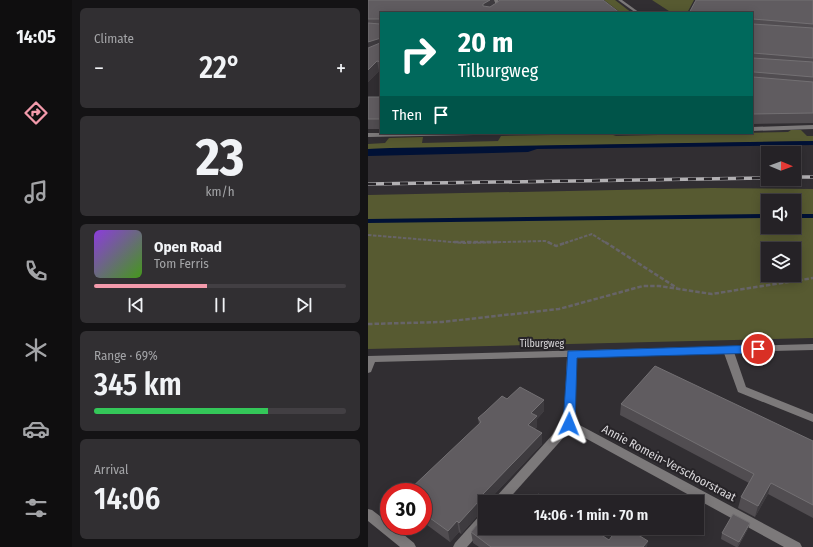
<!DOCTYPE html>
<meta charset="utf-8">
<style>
body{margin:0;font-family:"Fira Sans Condensed",sans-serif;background:#312f32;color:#f1f3f6;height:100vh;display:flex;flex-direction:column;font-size:15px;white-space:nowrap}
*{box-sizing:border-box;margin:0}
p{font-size:13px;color:#a3a4a7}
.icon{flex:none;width:22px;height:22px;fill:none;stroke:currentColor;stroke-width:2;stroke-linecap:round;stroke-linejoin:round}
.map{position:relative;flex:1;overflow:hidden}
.sheet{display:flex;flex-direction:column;gap:8px;padding:8px;background:#141315;width:296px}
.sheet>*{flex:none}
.banner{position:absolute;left:12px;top:12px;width:373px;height:122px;border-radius:0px;box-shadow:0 2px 10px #0003,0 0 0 1px #423f43;background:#00695c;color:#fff;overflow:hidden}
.needle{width:26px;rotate:91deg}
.tools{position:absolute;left:393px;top:146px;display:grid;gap:8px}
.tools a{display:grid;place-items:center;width:40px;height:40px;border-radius:0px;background:#252226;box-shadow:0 2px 10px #0003,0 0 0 1px #423f43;font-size:20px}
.speed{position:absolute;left:12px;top:483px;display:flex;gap:8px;font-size:20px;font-weight:700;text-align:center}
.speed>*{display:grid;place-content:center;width:52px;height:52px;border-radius:50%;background:#252226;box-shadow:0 2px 10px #0003,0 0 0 1px #423f43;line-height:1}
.speed .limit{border:6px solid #d22;background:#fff;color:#111}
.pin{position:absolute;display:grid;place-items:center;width:34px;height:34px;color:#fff;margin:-17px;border:2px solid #fff;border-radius:50%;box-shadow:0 1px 4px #0007}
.me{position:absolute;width:44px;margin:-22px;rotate:2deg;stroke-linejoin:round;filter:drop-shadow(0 0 3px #0008)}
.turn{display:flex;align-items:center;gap:14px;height:84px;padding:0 12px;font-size:18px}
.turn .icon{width:52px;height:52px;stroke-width:2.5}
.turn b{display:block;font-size:28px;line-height:34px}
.then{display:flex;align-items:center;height:38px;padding:0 12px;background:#0003;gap:8px;font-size:15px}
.big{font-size:30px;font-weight:600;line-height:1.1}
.sheet .widget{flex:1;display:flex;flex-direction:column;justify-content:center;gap:6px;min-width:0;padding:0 14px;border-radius:6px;background:#312f32}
.sheet .dial{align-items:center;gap:0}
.dial b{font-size:52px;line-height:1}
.song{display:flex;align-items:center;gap:12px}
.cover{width:48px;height:48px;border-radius:6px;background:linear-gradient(135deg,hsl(270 70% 55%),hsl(100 70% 35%))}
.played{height:4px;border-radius:2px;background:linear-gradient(90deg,#f39aab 45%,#423f43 45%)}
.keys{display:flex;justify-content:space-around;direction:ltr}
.heat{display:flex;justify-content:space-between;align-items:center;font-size:22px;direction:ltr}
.charge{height:6px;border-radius:3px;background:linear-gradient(90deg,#34c759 69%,#423f43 0)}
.trip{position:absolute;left:110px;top:495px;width:226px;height:40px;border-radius:0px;background:#252226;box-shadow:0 2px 10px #0003,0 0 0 1px #423f43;font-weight:600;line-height:40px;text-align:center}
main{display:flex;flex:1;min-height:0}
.tabs{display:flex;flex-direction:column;width:72px;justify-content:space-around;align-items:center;background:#0f0e0f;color:#a3a4a7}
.tabs .icon{width:28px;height:28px}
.tabs .on{color:#f39aab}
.tabs b{font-size:18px;color:#f1f3f6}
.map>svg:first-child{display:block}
</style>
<main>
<nav class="tabs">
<b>14:05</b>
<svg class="icon on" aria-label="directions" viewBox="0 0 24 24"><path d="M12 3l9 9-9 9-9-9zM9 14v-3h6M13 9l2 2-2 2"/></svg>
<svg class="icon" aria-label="music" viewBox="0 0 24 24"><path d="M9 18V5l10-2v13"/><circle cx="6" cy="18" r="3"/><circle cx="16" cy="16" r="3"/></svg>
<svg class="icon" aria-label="phone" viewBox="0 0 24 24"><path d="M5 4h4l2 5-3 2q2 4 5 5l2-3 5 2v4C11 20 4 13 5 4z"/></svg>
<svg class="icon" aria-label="climate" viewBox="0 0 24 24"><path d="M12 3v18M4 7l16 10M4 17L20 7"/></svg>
<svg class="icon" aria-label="car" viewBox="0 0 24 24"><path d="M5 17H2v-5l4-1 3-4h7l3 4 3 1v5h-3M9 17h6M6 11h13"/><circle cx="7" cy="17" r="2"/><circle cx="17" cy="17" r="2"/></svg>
<svg class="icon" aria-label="filters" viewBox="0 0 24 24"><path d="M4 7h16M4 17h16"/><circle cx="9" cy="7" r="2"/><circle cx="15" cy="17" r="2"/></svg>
</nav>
<section class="sheet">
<div class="widget"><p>Climate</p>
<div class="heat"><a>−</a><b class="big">22°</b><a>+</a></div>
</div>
<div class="widget dial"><b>23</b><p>km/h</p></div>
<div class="widget">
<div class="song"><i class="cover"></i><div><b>Open Road</b><p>Tom Ferris</p></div></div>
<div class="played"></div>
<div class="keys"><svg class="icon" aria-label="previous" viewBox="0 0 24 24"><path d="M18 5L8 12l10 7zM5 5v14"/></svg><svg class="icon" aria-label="pause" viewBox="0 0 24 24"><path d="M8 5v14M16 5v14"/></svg><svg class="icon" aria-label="next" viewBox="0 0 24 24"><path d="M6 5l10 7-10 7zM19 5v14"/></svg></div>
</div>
<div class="widget"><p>Range · 69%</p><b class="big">345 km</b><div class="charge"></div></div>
<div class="widget"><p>Arrival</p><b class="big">14:06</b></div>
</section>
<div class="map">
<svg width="445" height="547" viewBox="0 0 445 547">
<rect width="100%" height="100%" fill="#312e32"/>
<g fill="#575a31" fill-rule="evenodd">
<polygon points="236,0 247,0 264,13 253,13"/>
<polygon points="284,0 326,0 319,13 304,13"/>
<polygon points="423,130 433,130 439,136 445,136 445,141 0,149 0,144 17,143 21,138 55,137 54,143 130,141 133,136 242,134 248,136 420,132"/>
<path d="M344,188L445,189V338L0,349V195ZM400,201H426V227H400ZM400,249H426V275H400Z"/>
</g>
<polygon fill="#001136" points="445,141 445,145 169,149 160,152 124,153 0,156 0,149 22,148"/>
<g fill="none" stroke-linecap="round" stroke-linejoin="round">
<g fill="#001136" fill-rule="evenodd">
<polygon points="400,214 400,218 0,223 0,219"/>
<rect x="426" y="214" width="19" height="4"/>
</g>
<g stroke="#676468" stroke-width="2" stroke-dasharray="3.5 1.5" stroke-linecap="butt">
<polyline points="0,235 96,243 177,241 182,243"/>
<polyline points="197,243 224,234 238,243"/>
</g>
<g stroke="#676468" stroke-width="2.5" stroke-dasharray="4.5 2" stroke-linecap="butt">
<polyline points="86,242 130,242"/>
<polyline points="180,242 188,246 200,242"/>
<polyline points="237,242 309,288"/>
<polyline points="0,324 74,322 191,309 275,286 291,286 344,294 445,278"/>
</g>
<g fill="#7c797a" fill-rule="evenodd">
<polygon points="201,420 205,421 206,424 205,427 138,502 125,502 127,498 197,421"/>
<polygon points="117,513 117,527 99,547 85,547 87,543 113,514"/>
</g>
<g fill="#7c797a" fill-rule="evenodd">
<polygon points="126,0 130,0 131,7 122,13 117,13 128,6"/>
<polygon points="250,0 254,0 272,13 268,13"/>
<polygon points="445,125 445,129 384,131 384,127"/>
<polygon points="0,133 109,133 106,135 0,137"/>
<polygon points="445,344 445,350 366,352 378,387 445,414 445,422 370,392 356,353 209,357 206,422 432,543 434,547 416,547 197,427 196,424 199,357 7,362 3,372 0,373 0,356"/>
<polygon points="0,509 4,510 21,523 21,526 25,526 46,543 48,547 32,547 0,521"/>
</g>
<defs>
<g id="rail">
<polyline points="426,177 445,177"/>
<polyline points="0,184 400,178"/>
</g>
</defs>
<use href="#rail" stroke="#b2b0b3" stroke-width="3.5"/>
<use href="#rail" stroke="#272428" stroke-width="2.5" stroke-dasharray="8" stroke-linecap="butt"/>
</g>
<g fill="#514d51">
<polygon points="0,0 126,0 126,4 235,0 13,13 13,71 11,71 0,82"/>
<polygon points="328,0 445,0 445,123 384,124 384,13 321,13"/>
<rect x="0" y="97" width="13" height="32"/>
<polygon points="139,399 176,411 169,419 169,427 167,429 174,444 122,499 117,528 241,540 279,547 111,547 105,543 103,532 116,517 116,512 112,513 93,534 91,532 82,542 55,522 55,492 111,424 110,418"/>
<polygon points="253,404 445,441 445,518 400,494 387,517 370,508 373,497 381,483 252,415"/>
<polygon points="380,529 370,547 368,547 353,539 354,533"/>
</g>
<g fill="#3e3b3f">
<polygon points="122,0 126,0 126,5 116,12 115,6 115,4"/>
<polygon points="13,38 13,47 0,51 0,42"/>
<polygon points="9,61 11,71 0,82 0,70"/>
<polygon points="176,400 176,411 169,419 169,427 161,436 160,425 163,413"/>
<polygon points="174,433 174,444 119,502 117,512 112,513 93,534 91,523 115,494"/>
<polygon points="403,483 400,494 387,517 390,506"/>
<polygon points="89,521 91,532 82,542 80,531"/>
<polygon points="382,523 380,529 369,547 371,542"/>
<polygon points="280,541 279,547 275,547"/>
</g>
<g fill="#605c60" stroke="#737073">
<polygon points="0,0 122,0 115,4 115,6 122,7 131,1 131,0 235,0 252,13 13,13 13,62 9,61 0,70 0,48 12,43 13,38 0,42 0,23 12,24 12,19 0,19"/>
<polygon points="328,0 445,0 445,24 385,19 384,20 384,13 321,13"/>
<polygon points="384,21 385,24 445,28 445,58 385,53 384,54"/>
<polygon points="384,55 385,58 445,62 445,77 386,72 384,74"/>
<polygon points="384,74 385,77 445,82 445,113 384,114"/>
<rect x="0" y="97" width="13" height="22"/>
<polygon points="287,366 445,441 445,505 403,483 390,506 373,497 386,474 253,404"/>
<polygon points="152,387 176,400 163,413 169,416 160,425 174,433 115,494 126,502 117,502 117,528 223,528 241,540 250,528 259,528 280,541 275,547 123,547 103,532 116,517 116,501 110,502 91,523 89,521 80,531 55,513 55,492 39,492 113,422 110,418 117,412 134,396 139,399"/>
<polygon points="170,494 183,502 163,502"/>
<polygon points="365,514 382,523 371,542 354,533"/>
</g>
<polygon fill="#1a73e8" stroke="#114b97" points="390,345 395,349 390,353 209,358 207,424 206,427 197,427 195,424 200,351"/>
<g text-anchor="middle" stroke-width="4" stroke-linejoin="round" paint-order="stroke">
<g font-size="10" fill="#dad8db" stroke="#272428">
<text x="174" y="347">Tilburgweg</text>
</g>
<g font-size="12" fill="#dad8db" stroke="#272428">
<text transform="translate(301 463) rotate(28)" y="4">Annie Romein-Verschoorstraat</text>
</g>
</g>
</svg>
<div class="tools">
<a><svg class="needle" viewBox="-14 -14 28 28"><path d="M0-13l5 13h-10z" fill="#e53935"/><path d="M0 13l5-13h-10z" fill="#a3a4a7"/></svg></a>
<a><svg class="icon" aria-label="sound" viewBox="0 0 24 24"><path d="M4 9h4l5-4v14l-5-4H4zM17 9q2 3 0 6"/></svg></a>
<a><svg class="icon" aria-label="layers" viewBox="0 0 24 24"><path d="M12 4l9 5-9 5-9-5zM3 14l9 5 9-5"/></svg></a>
</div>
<div class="speed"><div class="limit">30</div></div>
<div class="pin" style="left:390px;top:349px;background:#d93025"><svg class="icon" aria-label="arrive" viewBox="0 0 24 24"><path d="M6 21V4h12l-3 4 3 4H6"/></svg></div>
<svg class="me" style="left:201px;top:424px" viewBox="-20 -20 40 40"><path d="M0-17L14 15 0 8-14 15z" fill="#1a73e8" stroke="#fff" stroke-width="4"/></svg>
<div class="trip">14:06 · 1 min · 70 m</div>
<div class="banner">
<div class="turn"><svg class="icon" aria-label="right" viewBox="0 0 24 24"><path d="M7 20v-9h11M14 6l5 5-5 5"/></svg><div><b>20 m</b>Tilburgweg</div></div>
<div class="then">Then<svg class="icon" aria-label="arrive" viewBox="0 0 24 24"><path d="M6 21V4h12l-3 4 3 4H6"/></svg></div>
</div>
</div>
</main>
